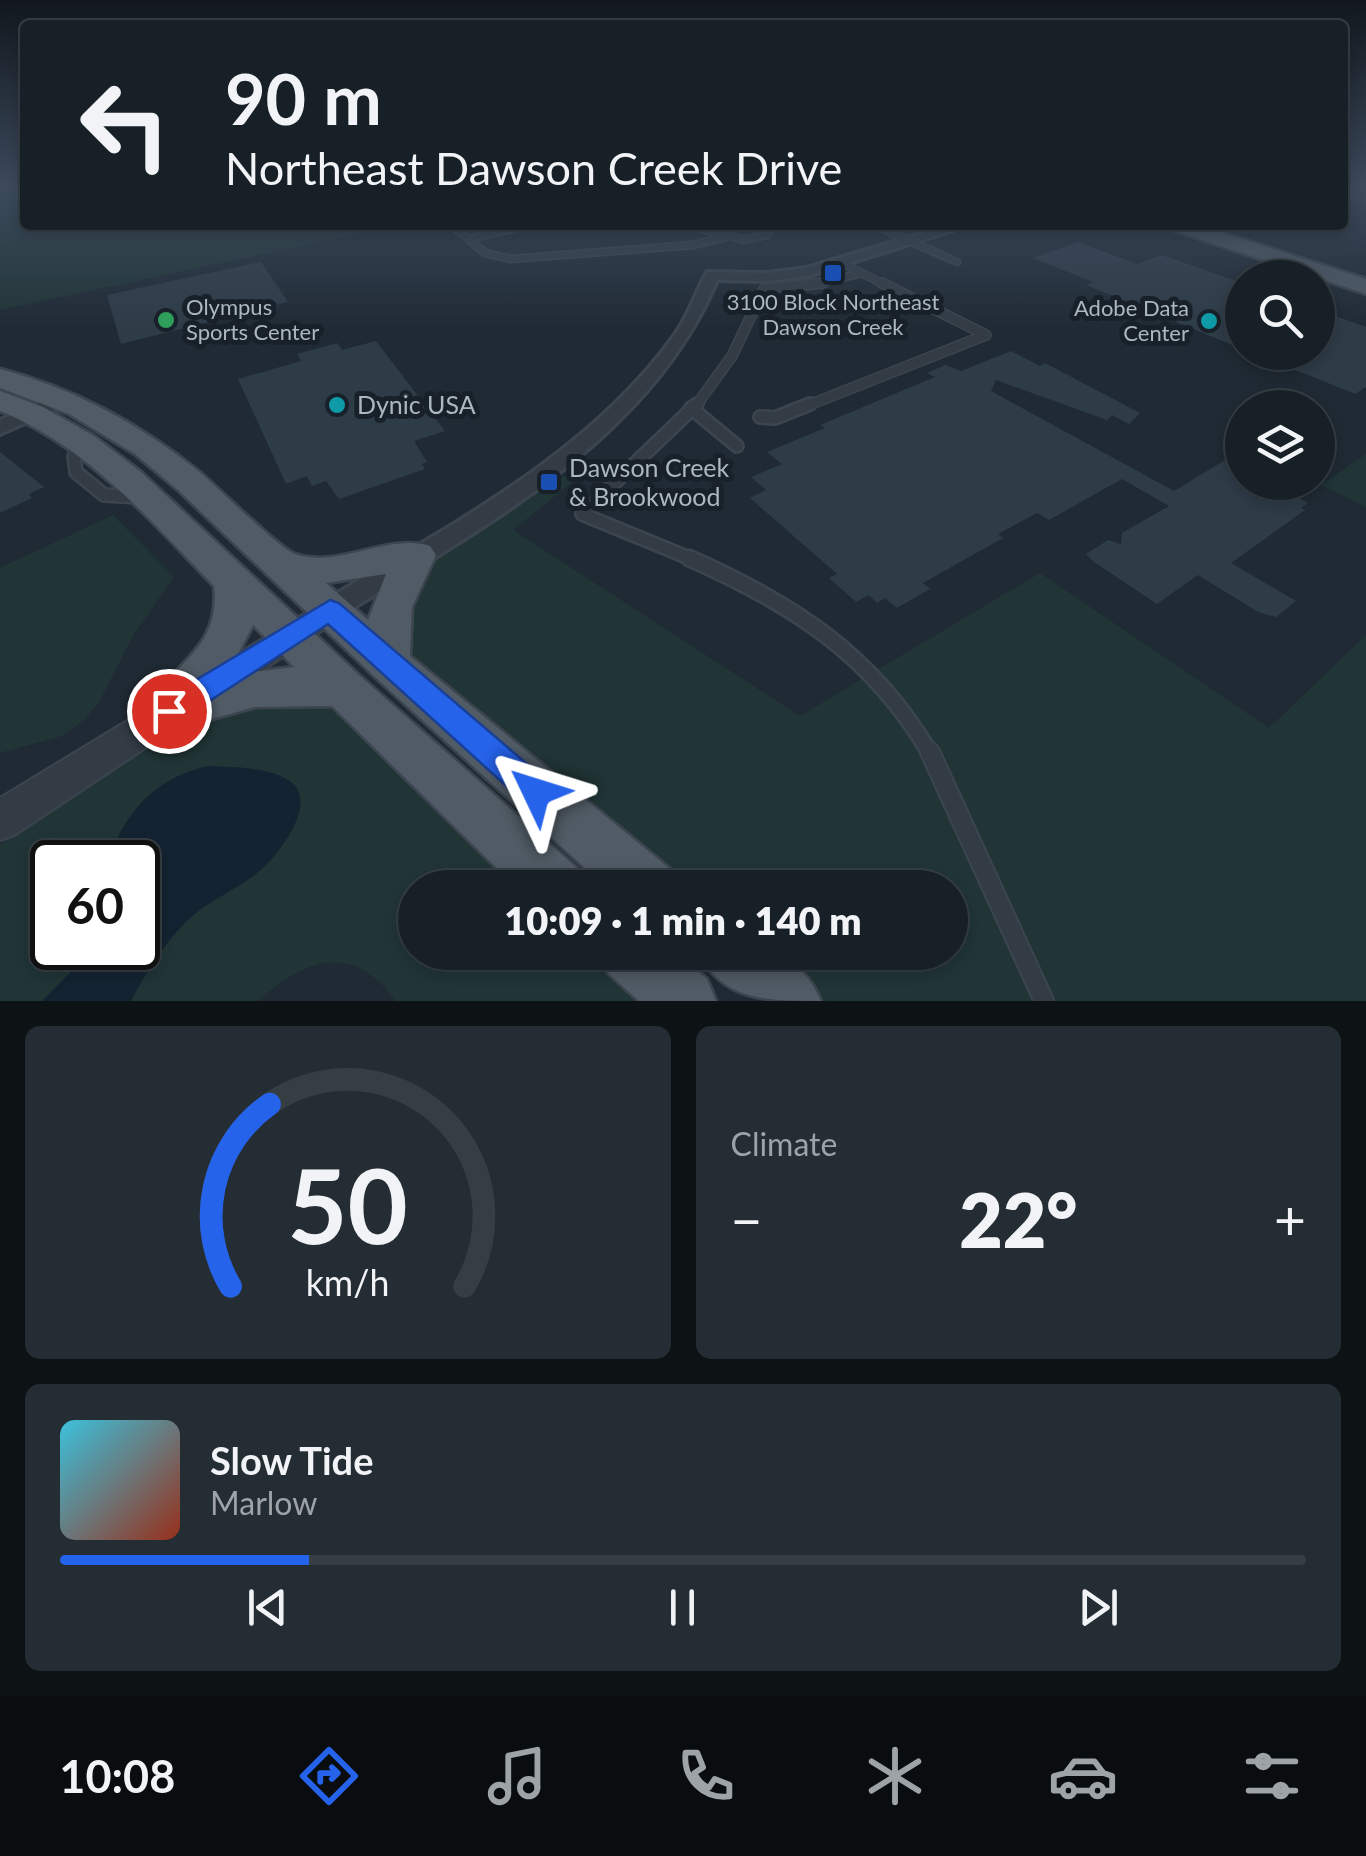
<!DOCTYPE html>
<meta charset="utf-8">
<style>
body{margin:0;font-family:Lato,sans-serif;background:#242d33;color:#f1f3f6;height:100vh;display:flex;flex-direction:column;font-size:38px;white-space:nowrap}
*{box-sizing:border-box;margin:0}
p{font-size:32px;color:#9ea3a7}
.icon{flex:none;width:55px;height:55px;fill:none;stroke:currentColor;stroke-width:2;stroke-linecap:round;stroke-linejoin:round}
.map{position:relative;height:1001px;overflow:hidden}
.sheet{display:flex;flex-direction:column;gap:25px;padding:25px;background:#0d1215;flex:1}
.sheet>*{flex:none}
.top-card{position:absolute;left:20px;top:20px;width:1328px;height:210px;border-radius:10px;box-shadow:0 5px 15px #0003,0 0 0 2px #363e44;background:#172027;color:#f1f3f6;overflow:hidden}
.controls{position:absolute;left:1225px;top:260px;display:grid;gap:20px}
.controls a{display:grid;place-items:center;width:110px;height:110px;border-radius:50%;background:#172027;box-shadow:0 5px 15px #0003,0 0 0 2px #363e44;font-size:50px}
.speed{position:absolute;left:30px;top:840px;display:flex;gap:20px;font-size:50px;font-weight:700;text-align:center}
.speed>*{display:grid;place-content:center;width:130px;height:130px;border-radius:50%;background:#172027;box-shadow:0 5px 15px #0003,0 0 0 2px #363e44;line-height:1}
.speed .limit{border:5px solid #111;border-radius:15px;background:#fff;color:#111}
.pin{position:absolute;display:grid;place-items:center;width:85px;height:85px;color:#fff;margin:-42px;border:5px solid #fff;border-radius:50%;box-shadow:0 2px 10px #0007}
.me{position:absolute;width:110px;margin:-55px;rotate:311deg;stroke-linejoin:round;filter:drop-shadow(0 0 8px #0008)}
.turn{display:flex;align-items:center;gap:35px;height:210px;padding:0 40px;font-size:45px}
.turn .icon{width:130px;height:130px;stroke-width:2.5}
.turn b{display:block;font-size:70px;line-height:85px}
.big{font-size:75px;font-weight:800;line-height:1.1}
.sheet .card{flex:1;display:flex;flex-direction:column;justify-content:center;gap:15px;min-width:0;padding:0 35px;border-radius:15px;background:#242d33}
.sheet .dial{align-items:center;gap:0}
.dial svg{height:260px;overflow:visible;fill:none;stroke:#363e44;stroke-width:7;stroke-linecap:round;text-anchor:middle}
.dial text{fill:#f1f3f6;stroke:none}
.song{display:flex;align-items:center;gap:30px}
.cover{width:120px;height:120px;border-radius:15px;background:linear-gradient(135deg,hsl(190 70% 55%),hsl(10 70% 35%))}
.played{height:10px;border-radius:5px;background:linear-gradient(90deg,#2563eb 20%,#363e44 20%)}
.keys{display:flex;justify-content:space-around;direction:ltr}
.heat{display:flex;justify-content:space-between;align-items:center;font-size:55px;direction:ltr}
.sheet .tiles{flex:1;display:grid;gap:25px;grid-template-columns:1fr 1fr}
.card:last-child{grid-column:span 2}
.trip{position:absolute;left:398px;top:870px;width:570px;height:100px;border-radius:50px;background:#172027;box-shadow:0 5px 15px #0003,0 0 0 2px #363e44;font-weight:800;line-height:100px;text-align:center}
.dock{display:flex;height:160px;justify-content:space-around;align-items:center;background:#090d10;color:#9ea3a7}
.dock .icon{width:70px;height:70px}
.dock .selected{color:#2563eb}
.dock b{font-size:45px;color:#f1f3f6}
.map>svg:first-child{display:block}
</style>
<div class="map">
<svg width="1366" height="1001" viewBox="0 0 1366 1001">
<rect width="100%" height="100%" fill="#1f2a34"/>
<g fill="#213536" fill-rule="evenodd">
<polygon points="0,189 25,189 25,225 402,225 0,310"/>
<polygon points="1366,454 1366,507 1321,485"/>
<polygon points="581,475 513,530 800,716 1040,573 1269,728 1366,635 1366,1001 826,1001 759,953 950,952 950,888 674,887 398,648 410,579 437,555 545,484 564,476"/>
<polygon points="113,515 174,577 134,634 99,702 85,719 62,736 0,753 0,568"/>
<path d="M330,699L528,887L415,888V952L595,953L647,1001H396C353,942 307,957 258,1001H0V845L206,709ZM52,862H138V948H52Z"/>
</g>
<path fill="#142331" d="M209,766C233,767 271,767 291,782C318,803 280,852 263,868C239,890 206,900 183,925C162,947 145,974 131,1001H42L71,972L86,948H138V862H118L112,852C127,808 163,774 209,766Z"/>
<g fill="#2e3c48">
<polygon points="1078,242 1137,264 1162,255 1242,283 1242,349 1086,285 1093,282 1033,258"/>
<polygon points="261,262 288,302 121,344 107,295"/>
<polygon points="1318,310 1366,327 1366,387 1355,394 1253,353 1318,352"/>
<polygon points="376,341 445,431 414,441 427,462 422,464 425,469 339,499 326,481 312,486 307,476 286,484 238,379 301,361 297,354 337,343 342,350"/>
<polygon points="1011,351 1040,366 1045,363 1140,413 1129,424 1112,415 1107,420 996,380 991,391 1174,491 1225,460 1242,469 1242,482 1268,482 1308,503 1301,508 1305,510 1231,563 1296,601 1276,617 1258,612 1198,575 1157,604 1094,562 1086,554 1108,540 1121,544 1122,533 1169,506 1122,479 1049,520 1037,513 998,534 1003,538 923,583 930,589 897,608 885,598 877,603 869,595 856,602 829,578 837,574 750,498 766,490 751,477 782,464 767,452 825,428 820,425 935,377 927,373 945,365 961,371"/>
<polygon points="0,452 44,487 29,494 32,498 0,513"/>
</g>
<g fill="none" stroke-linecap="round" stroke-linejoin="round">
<defs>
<g id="service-far4">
<polyline points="1342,194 1366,199"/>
<polyline points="451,225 485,253 511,259 692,245 726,237"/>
<polyline points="689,225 722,235"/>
<polyline points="724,225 721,233 744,240 767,235 768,228"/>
<polyline points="763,225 792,225"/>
<polyline points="874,225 957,262"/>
<polyline points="468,239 530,225"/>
<polyline points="842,263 887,286"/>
<polyline points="807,286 862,273"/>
</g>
<g id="service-far3">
<polyline points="695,407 732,356 764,289 823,283"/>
<polyline points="804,407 986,335 882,283"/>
</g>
<g id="service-far2">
<polyline points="691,408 737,446"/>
<polyline points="760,417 775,418 810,404"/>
<polyline points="83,443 74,456 76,472 104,495 140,497"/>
<polyline points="694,560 582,514 697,404"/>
</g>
<path id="service-far1" d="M689,558C793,604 873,655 931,755"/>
<polyline id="service" points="930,752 1044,1001"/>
<g id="minor">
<path d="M949,225H970L808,276L768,281L717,280C650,441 480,528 339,617L330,620L321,617L317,610L321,603C446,527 589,456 676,333C689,314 696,292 707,272L768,273L806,268Z"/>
<polygon points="44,401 54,407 51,411 0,434 0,420"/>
</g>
<polygon id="tertiary" points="330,598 341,602 346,610 341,618 14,835 0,840 0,798"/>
<g id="primary">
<polygon points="1167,225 1198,225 1366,279 1366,294 1170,229"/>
<path d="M0,369C74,388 143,426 202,474C219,489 280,549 295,554C339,569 387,533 430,546L436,555L412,607L410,656L669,868L676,888H607L374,676L178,490L135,454L69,414L0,388ZM386,574L368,620L326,583Z"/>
<path d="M0,391L43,407L94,436L141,472L360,676L577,868L584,888H517L332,706L255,707L169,731L153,725L146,711C170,663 221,651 214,586C149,519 88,447 0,411ZM253,625L294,667L227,675Z"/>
<polygon points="600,952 675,952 707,979 716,1001 639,1001 608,973"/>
<path d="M698,952C751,952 796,942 821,1001C766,1001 723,1001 698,952Z"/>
</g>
</defs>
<use href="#service-far4" stroke="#3c454f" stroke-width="9"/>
<use href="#service-far3" stroke="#3c454f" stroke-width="12"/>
<use href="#service-far2" stroke="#3c454f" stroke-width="16"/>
<use href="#service-far1" stroke="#3c454f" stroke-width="19"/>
<use href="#service" stroke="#3c454f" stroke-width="22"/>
<use href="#minor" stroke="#3c454f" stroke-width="6"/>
<use href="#tertiary" stroke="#3c454f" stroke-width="4"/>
<use href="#primary" stroke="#3c454f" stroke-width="5"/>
<use href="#service-far4" stroke="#333c45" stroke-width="6"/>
<use href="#service-far3" stroke="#333c45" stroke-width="9"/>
<use href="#service-far2" stroke="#333c45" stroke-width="11"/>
<use href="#service-far1" stroke="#333c45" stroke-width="14"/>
<use href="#service" stroke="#333c45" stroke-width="18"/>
<use href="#minor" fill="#333c45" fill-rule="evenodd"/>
<use href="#tertiary" fill="#333c45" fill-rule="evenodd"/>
<use href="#primary" fill="#505b65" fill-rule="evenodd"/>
</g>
<linearGradient id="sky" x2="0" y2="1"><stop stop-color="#11171d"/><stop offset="0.57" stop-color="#3c4a5c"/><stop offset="1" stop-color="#3c4a5c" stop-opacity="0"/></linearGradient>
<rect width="1366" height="329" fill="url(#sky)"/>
<polygon fill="#2563eb" stroke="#184099" stroke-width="2.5" points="330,600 339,603 548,782 553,792 548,803 536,807 525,803 328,624 180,720 169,724 159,720 154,711 159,702"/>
<g fill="#1a4fb4" stroke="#182129" stroke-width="4">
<rect x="823" y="263" width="20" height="20" rx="5"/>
<rect x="539" y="472" width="20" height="20" rx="5"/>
</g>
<circle fill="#2e9e5b" stroke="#182129" stroke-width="4" cx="166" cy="320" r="10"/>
<g fill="#0f9aa8" stroke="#182129" stroke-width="4">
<circle cx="1209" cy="321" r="10"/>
<circle cx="337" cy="405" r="10"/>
</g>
<g text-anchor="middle" stroke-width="10" stroke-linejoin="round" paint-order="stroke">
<g font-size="22" fill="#acb7c2" stroke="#182129">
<text x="833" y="310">3100 Block Northeast<tspan x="833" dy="25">Dawson Creek</tspan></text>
<text x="186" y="315" text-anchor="start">Olympus<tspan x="186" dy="25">Sports Center</tspan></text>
<text x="1189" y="316" text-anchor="end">Adobe Data<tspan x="1189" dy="25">Center</tspan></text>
</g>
<g font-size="25" fill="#acb7c2" stroke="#182129" text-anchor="start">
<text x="357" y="414">Dynic USA</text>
<text x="569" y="477">Dawson Creek<tspan x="569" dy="29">&amp; Brookwood</tspan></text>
</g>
</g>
</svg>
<div class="controls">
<a><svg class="icon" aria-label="search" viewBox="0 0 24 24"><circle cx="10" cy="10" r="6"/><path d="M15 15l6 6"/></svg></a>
<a><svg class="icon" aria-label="layers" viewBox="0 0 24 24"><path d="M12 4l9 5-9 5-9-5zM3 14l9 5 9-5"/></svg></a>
</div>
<div class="speed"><div class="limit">60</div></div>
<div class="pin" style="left:169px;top:711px;background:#d93025"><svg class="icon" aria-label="arrive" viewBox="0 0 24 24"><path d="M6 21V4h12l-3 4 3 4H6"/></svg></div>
<svg class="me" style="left:536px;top:792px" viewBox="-20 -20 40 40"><path d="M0-17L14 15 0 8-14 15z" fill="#2563eb" stroke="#fff" stroke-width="4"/></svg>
<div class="trip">10:09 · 1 min · 140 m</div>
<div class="top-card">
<div class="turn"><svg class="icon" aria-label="left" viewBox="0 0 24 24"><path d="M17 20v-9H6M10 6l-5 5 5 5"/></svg><div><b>90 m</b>Northeast Dawson Creek Drive</div></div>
</div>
</div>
<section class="sheet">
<div class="tiles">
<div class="card dial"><svg viewBox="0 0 100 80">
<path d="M14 69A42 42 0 1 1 86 69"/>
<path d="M14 69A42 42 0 0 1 26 13" stroke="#2563eb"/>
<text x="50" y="56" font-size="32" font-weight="700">50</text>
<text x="50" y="72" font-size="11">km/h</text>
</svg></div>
<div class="card"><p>Climate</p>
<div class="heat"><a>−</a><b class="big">22°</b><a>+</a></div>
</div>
<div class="card">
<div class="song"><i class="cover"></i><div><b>Slow Tide</b><p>Marlow</p></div></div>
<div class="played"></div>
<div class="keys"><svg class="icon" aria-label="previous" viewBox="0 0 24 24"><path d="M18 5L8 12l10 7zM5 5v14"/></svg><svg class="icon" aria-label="pause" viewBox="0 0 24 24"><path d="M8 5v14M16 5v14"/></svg><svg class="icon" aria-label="next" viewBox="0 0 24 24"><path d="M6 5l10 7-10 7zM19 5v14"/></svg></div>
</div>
</div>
</section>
<nav class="dock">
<b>10:08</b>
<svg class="icon selected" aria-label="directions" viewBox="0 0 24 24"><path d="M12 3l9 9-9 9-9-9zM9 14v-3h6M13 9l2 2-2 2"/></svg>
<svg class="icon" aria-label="music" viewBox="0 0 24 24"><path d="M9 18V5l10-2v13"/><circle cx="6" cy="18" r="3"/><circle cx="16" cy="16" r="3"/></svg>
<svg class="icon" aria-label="phone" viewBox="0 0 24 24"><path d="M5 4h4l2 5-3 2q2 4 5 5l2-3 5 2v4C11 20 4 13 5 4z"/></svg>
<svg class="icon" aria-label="climate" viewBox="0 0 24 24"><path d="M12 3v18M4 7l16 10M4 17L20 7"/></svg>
<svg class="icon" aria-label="car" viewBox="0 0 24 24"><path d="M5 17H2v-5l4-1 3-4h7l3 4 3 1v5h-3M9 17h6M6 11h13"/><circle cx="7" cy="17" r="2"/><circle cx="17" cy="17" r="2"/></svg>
<svg class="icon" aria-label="filters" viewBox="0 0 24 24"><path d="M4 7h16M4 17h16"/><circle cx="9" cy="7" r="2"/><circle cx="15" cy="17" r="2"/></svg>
</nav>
